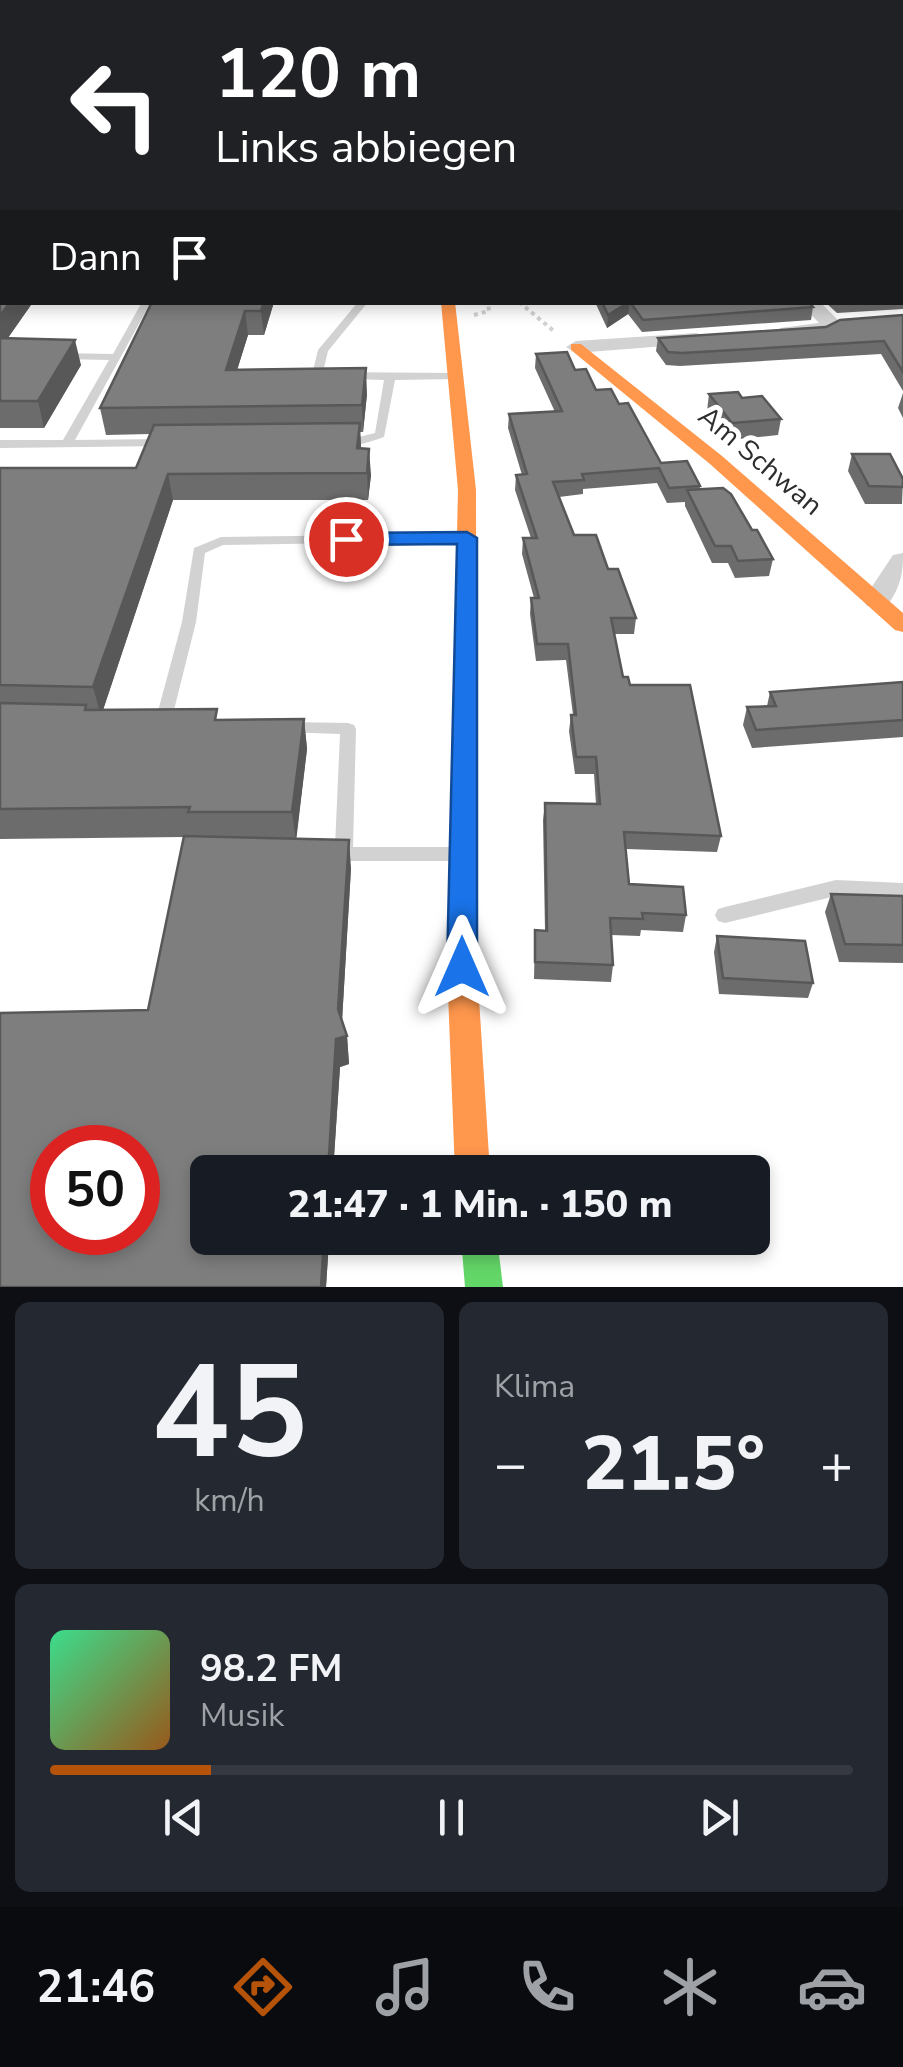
<!DOCTYPE html>
<html lang="de">
<meta charset="utf-8">
<style>
body{margin:0;font-family:"Nunito Sans",sans-serif;background:#242831;color:#f1f3f6;height:100vh;display:flex;flex-direction:column;font-size:38px;white-space:nowrap}
*{box-sizing:border-box;margin:0}
p{font-size:32px;color:#9ea1a6}
.icon{flex:none;width:55px;height:55px;fill:none;stroke:currentColor;stroke-width:2;stroke-linecap:round;stroke-linejoin:round}
.map{position:relative;height:1287px;overflow:hidden}
.sheet{display:flex;flex-direction:column;gap:15px;padding:15px;background:#0d0f14;flex:1}
.sheet>*{flex:none}
.banner{position:absolute;left:0px;top:0px;width:905px;height:305px;box-shadow:0 5px 15px #0003;background:#202124;color:#fff;overflow:hidden}
.speed{position:absolute;left:30px;top:1125px;display:flex;gap:20px;font-size:50px;font-weight:700;text-align:center}
.speed>*{display:grid;place-content:center;width:130px;height:130px;border-radius:50%;background:#171b24;box-shadow:0 5px 15px #0003;line-height:1}
.speed .limit{border:15px solid #d22;background:#fff;color:#111}
.pin{position:absolute;display:grid;place-items:center;width:85px;height:85px;color:#fff;margin:-42px;border:5px solid #fff;border-radius:50%;box-shadow:0 2px 10px #0007}
.me{position:absolute;width:110px;margin:-55px;rotate:0deg;stroke-linejoin:round;filter:drop-shadow(0 0 8px #0008)}
.turn{display:flex;align-items:center;gap:35px;height:210px;padding:0 50px;font-size:45px}
.turn .icon{width:130px;height:130px;stroke-width:2.5}
.turn b{display:block;font-size:70px;line-height:85px}
.then{display:flex;align-items:center;height:95px;padding:0 50px;background:#0003;gap:20px;font-size:38px}
.big{font-size:75px;font-weight:800;line-height:1.1}
.sheet .card{flex:1;display:flex;flex-direction:column;justify-content:center;gap:15px;min-width:0;padding:0 35px;border-radius:15px;background:#242831}
.sheet .dial{align-items:center;gap:0}
.dial b{font-size:130px;line-height:1}
.song{display:flex;align-items:center;gap:30px}
.cover{width:120px;height:120px;border-radius:15px;background:linear-gradient(135deg,hsl(150 70% 55%),hsl(30 70% 35%))}
.played{height:10px;border-radius:5px;background:linear-gradient(90deg,#b45309 20%,#363941 20%)}
.keys{display:flex;justify-content:space-around;direction:ltr}
.heat{display:flex;justify-content:space-between;align-items:center;font-size:55px;direction:ltr}
.sheet .tiles{flex:1;display:grid;gap:15px;grid-template-columns:1fr 1fr}
.card:last-child{grid-column:span 2}
.trip{position:absolute;left:190px;top:1155px;width:580px;height:100px;border-radius:15px;background:#171b24;box-shadow:0 5px 15px #0003;font-weight:800;line-height:100px;text-align:center}
.dock{display:flex;height:160px;justify-content:space-around;align-items:center;background:#090b0e;color:#9ea1a6}
.dock .icon{width:70px;height:70px}
.dock .on{color:#b45309}
.dock b{font-size:45px;color:#f1f3f6}
.map>svg:first-child{display:block}
</style>
<div class="map">
<svg width="903" height="1287" viewBox="0 0 903 1287">
<rect width="100%" height="100%" fill="#fff"/>
<g fill="none" stroke-linecap="round" stroke-linejoin="round">
<g stroke="#d2d2d2" stroke-width="4" stroke-dasharray="4 4" stroke-linecap="butt">
<polyline points="519,302 555,332"/>
<polyline points="474,315 489,311 488,302"/>
</g>
<g fill="#d2d2d2" fill-rule="evenodd">
<polygon points="142,302 151,302 75,440 163,439 167,440 167,446 0,448 0,440 63,440 109,360 59,359 54,356 59,353 113,354"/>
<path d="M358,302H368L328,351L323,372L458,373L463,376L458,379L395,380L384,437C369,442 350,450 335,441L337,439L359,437L375,433L384,380L317,378L312,375L318,350Z"/>
<polygon points="467,534 472,535 474,538 472,541 223,545 205,553 196,622 170,726 168,730 156,730 154,726 182,622 194,548 221,537"/>
<polygon points="288,722 348,723 354,725 356,729 353,847 458,847 464,849 467,854 464,859 458,861 336,861 330,859 327,854 330,849 335,847 340,734 282,732 280,728 282,724"/>
<polygon points="836,880 903,883 903,899 836,896 725,923 718,921 715,915 718,909 725,907"/>
</g>
<g fill="#d2d2d2" fill-rule="evenodd">
<rect x="902" y="175" width="1" height="10"/>
<polygon points="799,302 820,302 841,323 823,336 780,336 780,328 819,323"/>
<polygon points="696,333 703,335 703,343 576,353 566,347 576,341"/>
<path d="M903,553C903,576 900,587 887,606H867L863,600L893,555Z"/>
</g>
<polygon fill="#63d668" fill-rule="evenodd" points="461,1238 497,1238 503,1287 465,1287"/>
<g fill="#ff974d" fill-rule="evenodd">
<rect x="0" y="130" width="2" height="5"/>
<polygon points="441,302 455,302 476,490 477,967 490,1172 455,1172 447,967 458,490"/>
<polygon points="571,344 581,344 722,456 903,613 903,632 895,630 710,464 571,350"/>
</g>
</g>
<g fill="#6c6c6c">
<polygon points="903,252 903,309 837,313 825,302 902,302"/>
<polygon points="0,255 2,255 2,302 33,302 8,338 81,365 44,428 0,428"/>
<polygon points="152,302 274,302 264,335 248,335 237,370 367,394 363,432 360,432 361,448 371,475 368,500 173,500 103,710 219,720 304,719 307,749 296,838 351,868 342,1022 347,1036 349,1064 340,1067 333,1172 208,1172 208,1238 340,1238 329,1241 326,1287 0,1287 148,1010 184,837 0,839 0,468 136,468 150,434 106,435 100,408"/>
<polygon points="595,302 809,302 813,307 811,320 642,332 628,314 607,328"/>
<polygon points="903,315 903,391 881,354 680,366 666,365 656,351 658,338 826,327"/>
<polygon points="536,354 575,370 596,390 619,404 661,463 700,486 700,489 752,530 773,559 769,576 735,578 728,563 712,563 685,506 685,502 667,503 657,483 583,489 583,494 559,497 574,535 608,569 636,618 634,634 614,634 623,677 630,685 721,836 717,852 626,849 629,884 686,915 683,932 641,930 640,936 611,935 613,965 611,982 534,979 535,930 545,931 543,820 545,803 596,804 594,774 575,774 569,731 571,715 573,715 566,660 536,661 530,614 531,598 534,598 522,554 523,538 531,538 515,490 516,475 522,475 508,428 509,414 555,412 535,368"/>
<polygon points="903,393 903,418 898,408"/>
<polygon points="709,394 742,398 781,419 778,435 729,440 707,411"/>
<polygon points="852,454 903,479 902,504 865,504 848,471"/>
<polygon points="903,682 903,737 752,748 743,725 747,707 767,706 770,692"/>
<polygon points="831,894 903,896 903,963 839,962 825,912"/>
<polygon points="717,936 813,983 808,998 719,994 714,952"/>
</g>
<g fill="#585858">
<polygon points="10,302 33,302 0,349 0,316"/>
<polygon points="264,302 274,302 264,335 261,311"/>
<polygon points="630,302 628,314 607,328 608,315"/>
<polygon points="245,311 248,335 229,396 226,370"/>
<polygon points="75,340 81,365 44,428 38,401"/>
<polygon points="366,368 367,394 363,432 362,405"/>
<polygon points="360,423 361,448 358,474 357,448"/>
<polygon points="369,449 371,475 368,500 367,473"/>
<polygon points="168,474 173,500 101,716 93,687"/>
<polygon points="304,719 307,749 296,842 292,812"/>
<polygon points="349,840 351,868 341,1037 338,1009"/>
<polygon points="347,1036 349,1064 340,1067 333,1172 328,1172 336,1039"/>
<polygon points="324,1238 340,1238 329,1241 326,1287 321,1287"/>
</g>
<g fill="#7e7e7e" stroke="#585858" stroke-width="2.5" fill-rule="evenodd">
<polygon points="0,255 2,255 2,276 0,274"/>
<polygon points="2,281 2,302 10,302 0,316 0,283"/>
<polygon points="152,302 264,302 261,311 245,311 226,370 366,368 362,405 100,408"/>
<polygon points="602,302 629,302 608,315"/>
<polygon points="630,302 809,302 813,307 643,320"/>
<polygon points="903,315 903,372 884,341 682,353 668,352 658,338 826,327 840,320"/>
<polygon points="0,338 75,340 38,401 0,401"/>
<polygon points="567,352 575,370 586,369 596,390 611,389 619,404 628,403 661,463 687,461 700,486 669,488 659,468 582,474 584,480 553,482 574,535 596,535 608,569 618,569 636,618 611,618 623,677 628,677 630,685 690,685 721,836 624,832 629,884 683,887 686,915 642,913 643,919 610,918 613,965 535,962 535,930 547,931 545,803 600,804 596,757 576,757 571,715 576,715 568,644 537,644 531,598 539,598 523,538 537,538 516,475 527,474 509,414 562,411 536,354"/>
<polygon points="738,392 742,398 762,396 781,419 732,423 709,394"/>
<polygon points="360,423 357,448 369,449 367,473 168,474 93,687 0,685 0,468 136,468 154,425"/>
<polygon points="852,454 890,454 903,479 903,487 869,486"/>
<polygon points="723,488 731,494 752,530 757,530 773,559 738,561 731,546 715,546 687,490"/>
<polygon points="903,682 903,720 756,730 747,707 776,706 770,692"/>
<polygon points="0,703 86,705 85,710 217,709 215,720 304,719 292,812 188,812 190,807 0,809"/>
<path d="M184,836L349,840L338,1009L347,1036L336,1039L328,1172H208V1238H324L321,1287H0V1013L148,1010ZM52,1148H138V1232H52Z"/>
<polygon points="831,894 903,896 903,945 845,944"/>
<polygon points="717,936 805,941 813,983 723,978"/>
</g>
<linearGradient id="sky" x2="0" y2="1"><stop stop-color="#a2c7ea"/><stop offset="0.42" stop-color="#fff"/><stop offset="1" stop-color="#fff" stop-opacity="0"/></linearGradient>
<rect width="903" height="310" fill="url(#sky)"/>
<polygon fill="#1a73e8" stroke="#114b97" stroke-width="2.5" points="467,532 477,538 477,967 473,976 462,980 451,976 447,967 457,544 346,545 336,539 346,533"/>
<g text-anchor="middle" stroke-width="10" stroke-linejoin="round" paint-order="stroke">
<g font-size="28" fill="#2d2d2d" stroke="#fff">
<text transform="translate(761 460) rotate(40)" y="10">Am Schwan</text>
</g>
</g>
</svg>
<div class="speed"><div class="limit">50</div></div>
<div class="pin" style="left:346px;top:539px;background:#d93025"><svg class="icon" aria-label="arrive" viewBox="0 0 24 24"><path d="M6 21V4h12l-3 4 3 4H6"/></svg></div>
<svg class="me" style="left:462px;top:967px" viewBox="-20 -20 40 40"><path d="M0-17L14 15 0 8-14 15z" fill="#1a73e8" stroke="#fff" stroke-width="4"/></svg>
<div class="trip">21:47 · 1 Min. · 150 m</div>
<div class="banner">
<div class="turn"><svg class="icon" aria-label="left" viewBox="0 0 24 24"><path d="M17 20v-9H6M10 6l-5 5 5 5"/></svg><div><b>120 m</b>Links abbiegen</div></div>
<div class="then">Dann<svg class="icon" aria-label="arrive" viewBox="0 0 24 24"><path d="M6 21V4h12l-3 4 3 4H6"/></svg></div>
</div>
</div>
<section class="sheet">
<div class="tiles">
<div class="card dial"><b>45</b><p>km/h</p></div>
<div class="card"><p>Klima</p>
<div class="heat"><a>−</a><b class="big">21.5°</b><a>+</a></div>
</div>
<div class="card">
<div class="song"><i class="cover"></i><div><b>98.2 FM</b><p>Musik</p></div></div>
<div class="played"></div>
<div class="keys"><svg class="icon" aria-label="previous" viewBox="0 0 24 24"><path d="M18 5L8 12l10 7zM5 5v14"/></svg><svg class="icon" aria-label="pause" viewBox="0 0 24 24"><path d="M8 5v14M16 5v14"/></svg><svg class="icon" aria-label="next" viewBox="0 0 24 24"><path d="M6 5l10 7-10 7zM19 5v14"/></svg></div>
</div>
</div>
</section>
<nav class="dock">
<b>21:46</b>
<svg class="icon on" aria-label="directions" viewBox="0 0 24 24"><path d="M12 3l9 9-9 9-9-9zM9 14v-3h6M13 9l2 2-2 2"/></svg>
<svg class="icon" aria-label="music" viewBox="0 0 24 24"><path d="M9 18V5l10-2v13"/><circle cx="6" cy="18" r="3"/><circle cx="16" cy="16" r="3"/></svg>
<svg class="icon" aria-label="phone" viewBox="0 0 24 24"><path d="M5 4h4l2 5-3 2q2 4 5 5l2-3 5 2v4C11 20 4 13 5 4z"/></svg>
<svg class="icon" aria-label="climate" viewBox="0 0 24 24"><path d="M12 3v18M4 7l16 10M4 17L20 7"/></svg>
<svg class="icon" aria-label="car" viewBox="0 0 24 24"><path d="M5 17H2v-5l4-1 3-4h7l3 4 3 1v5h-3M9 17h6M6 11h13"/><circle cx="7" cy="17" r="2"/><circle cx="17" cy="17" r="2"/></svg>
</nav>
